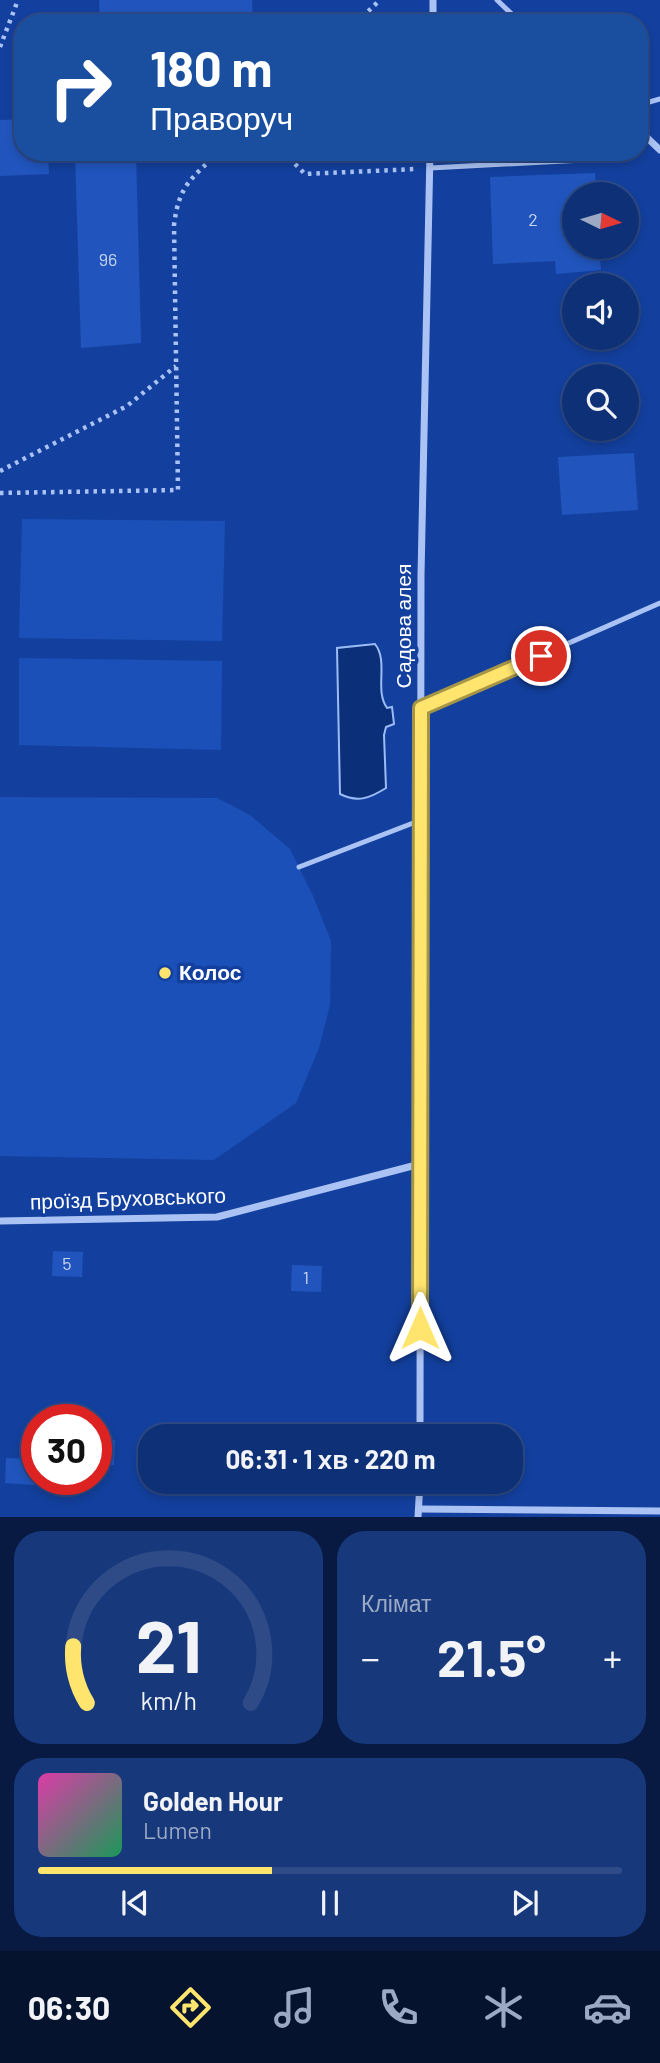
<!DOCTYPE html>
<html lang="uk">
<meta charset="utf-8">
<style>
body{margin:0;font-family:Barlow,sans-serif;background:#17387b;color:#f1f3f6;height:100vh;display:flex;flex-direction:column;font-size:26px;white-space:nowrap}
*{box-sizing:border-box;margin:0}
p{font-size:23px;color:#9ba9c5}
.icon{flex:none;width:38px;height:38px;fill:none;stroke:currentColor;stroke-width:2;stroke-linecap:round;stroke-linejoin:round}
.map{position:relative;height:1517px;overflow:hidden}
.drawer{display:flex;flex-direction:column;gap:14px;padding:14px;background:#081a41;flex:1}
.drawer>*{flex:none}
.hud{position:absolute;left:14px;top:14px;width:634px;height:147px;border-radius:28px;box-shadow:0 4px 10px #0003,0 0 0 2px #2e4b88;background:#1a4fa0;color:#fff;overflow:hidden}
.needle{width:46px;rotate:95deg}
.tools{position:absolute;left:562px;top:182px;display:grid;gap:14px}
.tools a{display:grid;place-items:center;width:77px;height:77px;border-radius:50%;background:#0e3076;box-shadow:0 4px 10px #0003,0 0 0 2px #2e4b88;font-size:35px}
.speed{position:absolute;left:21px;top:1404px;display:flex;gap:14px;font-size:35px;font-weight:700;text-align:center}
.speed>*{display:grid;place-content:center;width:91px;height:91px;border-radius:50%;background:#0e3076;box-shadow:0 4px 10px #0003,0 0 0 2px #2e4b88;line-height:1}
.speed .limit{border:10px solid #d22;background:#fff;color:#111}
.pin{position:absolute;display:grid;place-items:center;width:60px;height:60px;color:#fff;margin:-30px;border:4px solid #fff;border-radius:50%;box-shadow:0 2px 7px #0007}
.me{position:absolute;width:77px;margin:-38px;rotate:0deg;stroke-linejoin:round;filter:drop-shadow(0 0 5px #0008)}
.turn{display:flex;align-items:center;gap:24px;height:147px;padding:0 21px;font-size:32px}
.turn .icon{width:91px;height:91px;stroke-width:2.5}
.turn b{display:block;font-size:49px;line-height:60px}
.big{font-size:52px;font-weight:700;line-height:1.1}
.drawer .card{flex:1;display:flex;flex-direction:column;justify-content:center;gap:10px;min-width:0;padding:0 24px;border-radius:28px;background:#17387b}
.drawer .dial{align-items:center;gap:0}
.dial svg{height:182px;overflow:visible;fill:none;stroke:#2e4b88;stroke-width:7;stroke-linecap:round;text-anchor:middle}
.dial text{fill:#f1f3f6;stroke:none}
.song{display:flex;align-items:center;gap:21px}
.cover{width:84px;height:84px;border-radius:10px;background:linear-gradient(135deg,hsl(320 70% 55%),hsl(150 70% 35%))}
.played{height:7px;border-radius:4px;background:linear-gradient(90deg,#ffe56d 40%,#2e4b88 40%)}
.keys{display:flex;justify-content:space-around;direction:ltr}
.heat{display:flex;justify-content:space-between;align-items:center;font-size:38px;direction:ltr}
.drawer .tiles{flex:1;display:grid;gap:14px;grid-template-columns:1fr 1fr}
.card:last-child{grid-column:span 2}
.trip{position:absolute;left:138px;top:1424px;width:385px;height:70px;border-radius:28px;background:#0e3076;box-shadow:0 4px 10px #0003,0 0 0 2px #2e4b88;font-weight:700;line-height:70px;text-align:center}
.tab-bar{display:flex;height:112px;justify-content:space-around;align-items:center;background:#06132f;color:#9ba9c5}
.tab-bar .icon{width:49px;height:49px}
.tab-bar .selected{color:#ffe56d}
.tab-bar b{font-size:32px;color:#f1f3f6}
.map>svg:first-child{display:block}
</style>
<div class="map">
<svg width="660" height="1517" viewBox="0 0 660 1517">
<rect width="100%" height="100%" fill="#13409e"/>
<g fill="#1b50b8">
<polygon points="22,519 225,521 222,641 19,638"/>
<polygon points="19,658 222,661 221,750 19,745"/>
<polygon points="0,797 217,798 250,815 290,849 313,896 331,941 330,1005 319,1048 296,1103 214,1160 0,1156"/>
</g>
<path fill="#0c2f7a" stroke="#9cbcf7" stroke-width="2" d="M375,644C389,662 374,690 387,708L392,707L394,724L386,727L384,735L386,788C370,798 358,803 340,794L337,648Z"/>
<g fill="#2155bd">
<polygon points="99,0 252,0 253,23 100,23"/>
<polygon points="23,119 23,152 48,152 49,174 0,176 0,120"/>
<polygon points="75,152 136,152 141,343 81,348"/>
<polygon points="595,173 596,194 574,194 574,247 599,247 601,270 556,274 555,261 493,264 490,177"/>
<polygon points="634,453 638,510 562,515 558,457"/>
<polygon points="53,1251 83,1252 82,1277 52,1276"/>
<polygon points="292,1265 322,1266 321,1292 291,1291"/>
<polygon points="96,1439 115,1440 114,1465 96,1465"/>
<polygon points="6,1458 36,1459 35,1485 5,1483"/>
</g>
<g fill="none" stroke-linecap="round" stroke-linejoin="round">
<g stroke="#aac3f4" stroke-width="4.5" stroke-dasharray="3.5 5" stroke-linecap="butt">
<polyline points="356,23 380,0"/>
<polyline points="0,47 18,0"/>
<polyline points="283,152 305,174 416,169"/>
<polyline points="0,471 127,406 176,366"/>
<path d="M0,493L178,490L174,225C179,185 191,179 219,152"/>
</g>
<g stroke="#aac3f4" stroke-width="5">
<polyline points="497,0 521,23"/>
<polyline points="639,105 660,99"/>
<polyline points="430,168 602,159 605,152"/>
<polyline points="421,708 660,603"/>
<polyline points="299,867 421,820"/>
</g>
<g stroke="#aac3f4" stroke-width="7">
<polyline points="433,23 433,0"/>
<polyline points="639,130 660,150"/>
<polyline points="0,1221 217,1217 420,1164"/>
<polyline points="420,1437 421,575 430,152"/>
<polyline points="420,1509 660,1511"/>
<polyline points="418,1517 420,1482"/>
</g>
</g>
<g fill="none" stroke-linecap="round" stroke-linejoin="round">
<defs>
<polyline id="route" points="420,1328 421,708 541,656"/>
</defs>
<use href="#route" stroke="#a69547" stroke-width="18"/>
<use href="#route" stroke="#ffe56d" stroke-width="12"/>
</g>
<circle fill="#ffe56d" stroke="#13409e" stroke-width="2.5" cx="165" cy="973" r="7"/>
<g text-anchor="middle" stroke-width="7" stroke-linejoin="round" paint-order="stroke">
<g font-size="18" fill="#c8d4ee">
<text x="533" y="226">2</text>
<text x="108" y="266">96</text>
<text x="67" y="1270">5</text>
<text x="306" y="1284">1</text>
</g>
<g font-size="21" fill="#fff" stroke="#13409e">
<text transform="translate(404 626) rotate(-90)" y="7">Садова алея</text>
<text transform="translate(128 1199) rotate(-2)" y="7">проїзд Бруховського</text>
</g>
<g font-size="21" font-weight="bold" fill="#fff" stroke="#13409e" text-anchor="start">
<text x="179" y="980">Колос</text>
</g>
</g>
</svg>
<div class="tools">
<a><svg class="needle" viewBox="-14 -14 28 28"><path d="M0-13l5 13h-10z" fill="#e53935"/><path d="M0 13l5-13h-10z" fill="#9ba9c5"/></svg></a>
<a><svg class="icon" aria-label="sound" viewBox="0 0 24 24"><path d="M4 9h4l5-4v14l-5-4H4zM17 9q2 3 0 6"/></svg></a>
<a><svg class="icon" aria-label="search" viewBox="0 0 24 24"><circle cx="10" cy="10" r="6"/><path d="M15 15l6 6"/></svg></a>
</div>
<div class="speed"><div class="limit">30</div></div>
<div class="pin" style="left:541px;top:656px;background:#d93025"><svg class="icon" aria-label="arrive" viewBox="0 0 24 24"><path d="M6 21V4h12l-3 4 3 4H6"/></svg></div>
<svg class="me" style="left:420px;top:1328px" viewBox="-20 -20 40 40"><path d="M0-17L14 15 0 8-14 15z" fill="#ffe56d" stroke="#fff" stroke-width="4"/></svg>
<div class="trip">06:31 · 1 хв · 220 m</div>
<div class="hud">
<div class="turn"><svg class="icon" aria-label="right" viewBox="0 0 24 24"><path d="M7 20v-9h11M14 6l5 5-5 5"/></svg><div><b>180 m</b>Праворуч</div></div>
</div>
</div>
<section class="drawer">
<div class="tiles">
<div class="card dial"><svg viewBox="0 0 100 80">
<path d="M14 69A42 42 0 1 1 86 69"/>
<path d="M14 69A42 42 0 0 1 8 44" stroke="#ffe56d"/>
<text x="50" y="56" font-size="32" font-weight="700">21</text>
<text x="50" y="72" font-size="11">km/h</text>
</svg></div>
<div class="card"><p>Клімат</p>
<div class="heat"><a>−</a><b class="big">21.5°</b><a>+</a></div>
</div>
<div class="card">
<div class="song"><i class="cover"></i><div><b>Golden Hour</b><p>Lumen</p></div></div>
<div class="played"></div>
<div class="keys"><svg class="icon" aria-label="previous" viewBox="0 0 24 24"><path d="M18 5L8 12l10 7zM5 5v14"/></svg><svg class="icon" aria-label="pause" viewBox="0 0 24 24"><path d="M8 5v14M16 5v14"/></svg><svg class="icon" aria-label="next" viewBox="0 0 24 24"><path d="M6 5l10 7-10 7zM19 5v14"/></svg></div>
</div>
</div>
</section>
<nav class="tab-bar">
<b>06:30</b>
<svg class="icon selected" aria-label="directions" viewBox="0 0 24 24"><path d="M12 3l9 9-9 9-9-9zM9 14v-3h6M13 9l2 2-2 2"/></svg>
<svg class="icon" aria-label="music" viewBox="0 0 24 24"><path d="M9 18V5l10-2v13"/><circle cx="6" cy="18" r="3"/><circle cx="16" cy="16" r="3"/></svg>
<svg class="icon" aria-label="phone" viewBox="0 0 24 24"><path d="M5 4h4l2 5-3 2q2 4 5 5l2-3 5 2v4C11 20 4 13 5 4z"/></svg>
<svg class="icon" aria-label="climate" viewBox="0 0 24 24"><path d="M12 3v18M4 7l16 10M4 17L20 7"/></svg>
<svg class="icon" aria-label="car" viewBox="0 0 24 24"><path d="M5 17H2v-5l4-1 3-4h7l3 4 3 1v5h-3M9 17h6M6 11h13"/><circle cx="7" cy="17" r="2"/><circle cx="17" cy="17" r="2"/></svg>
</nav>
